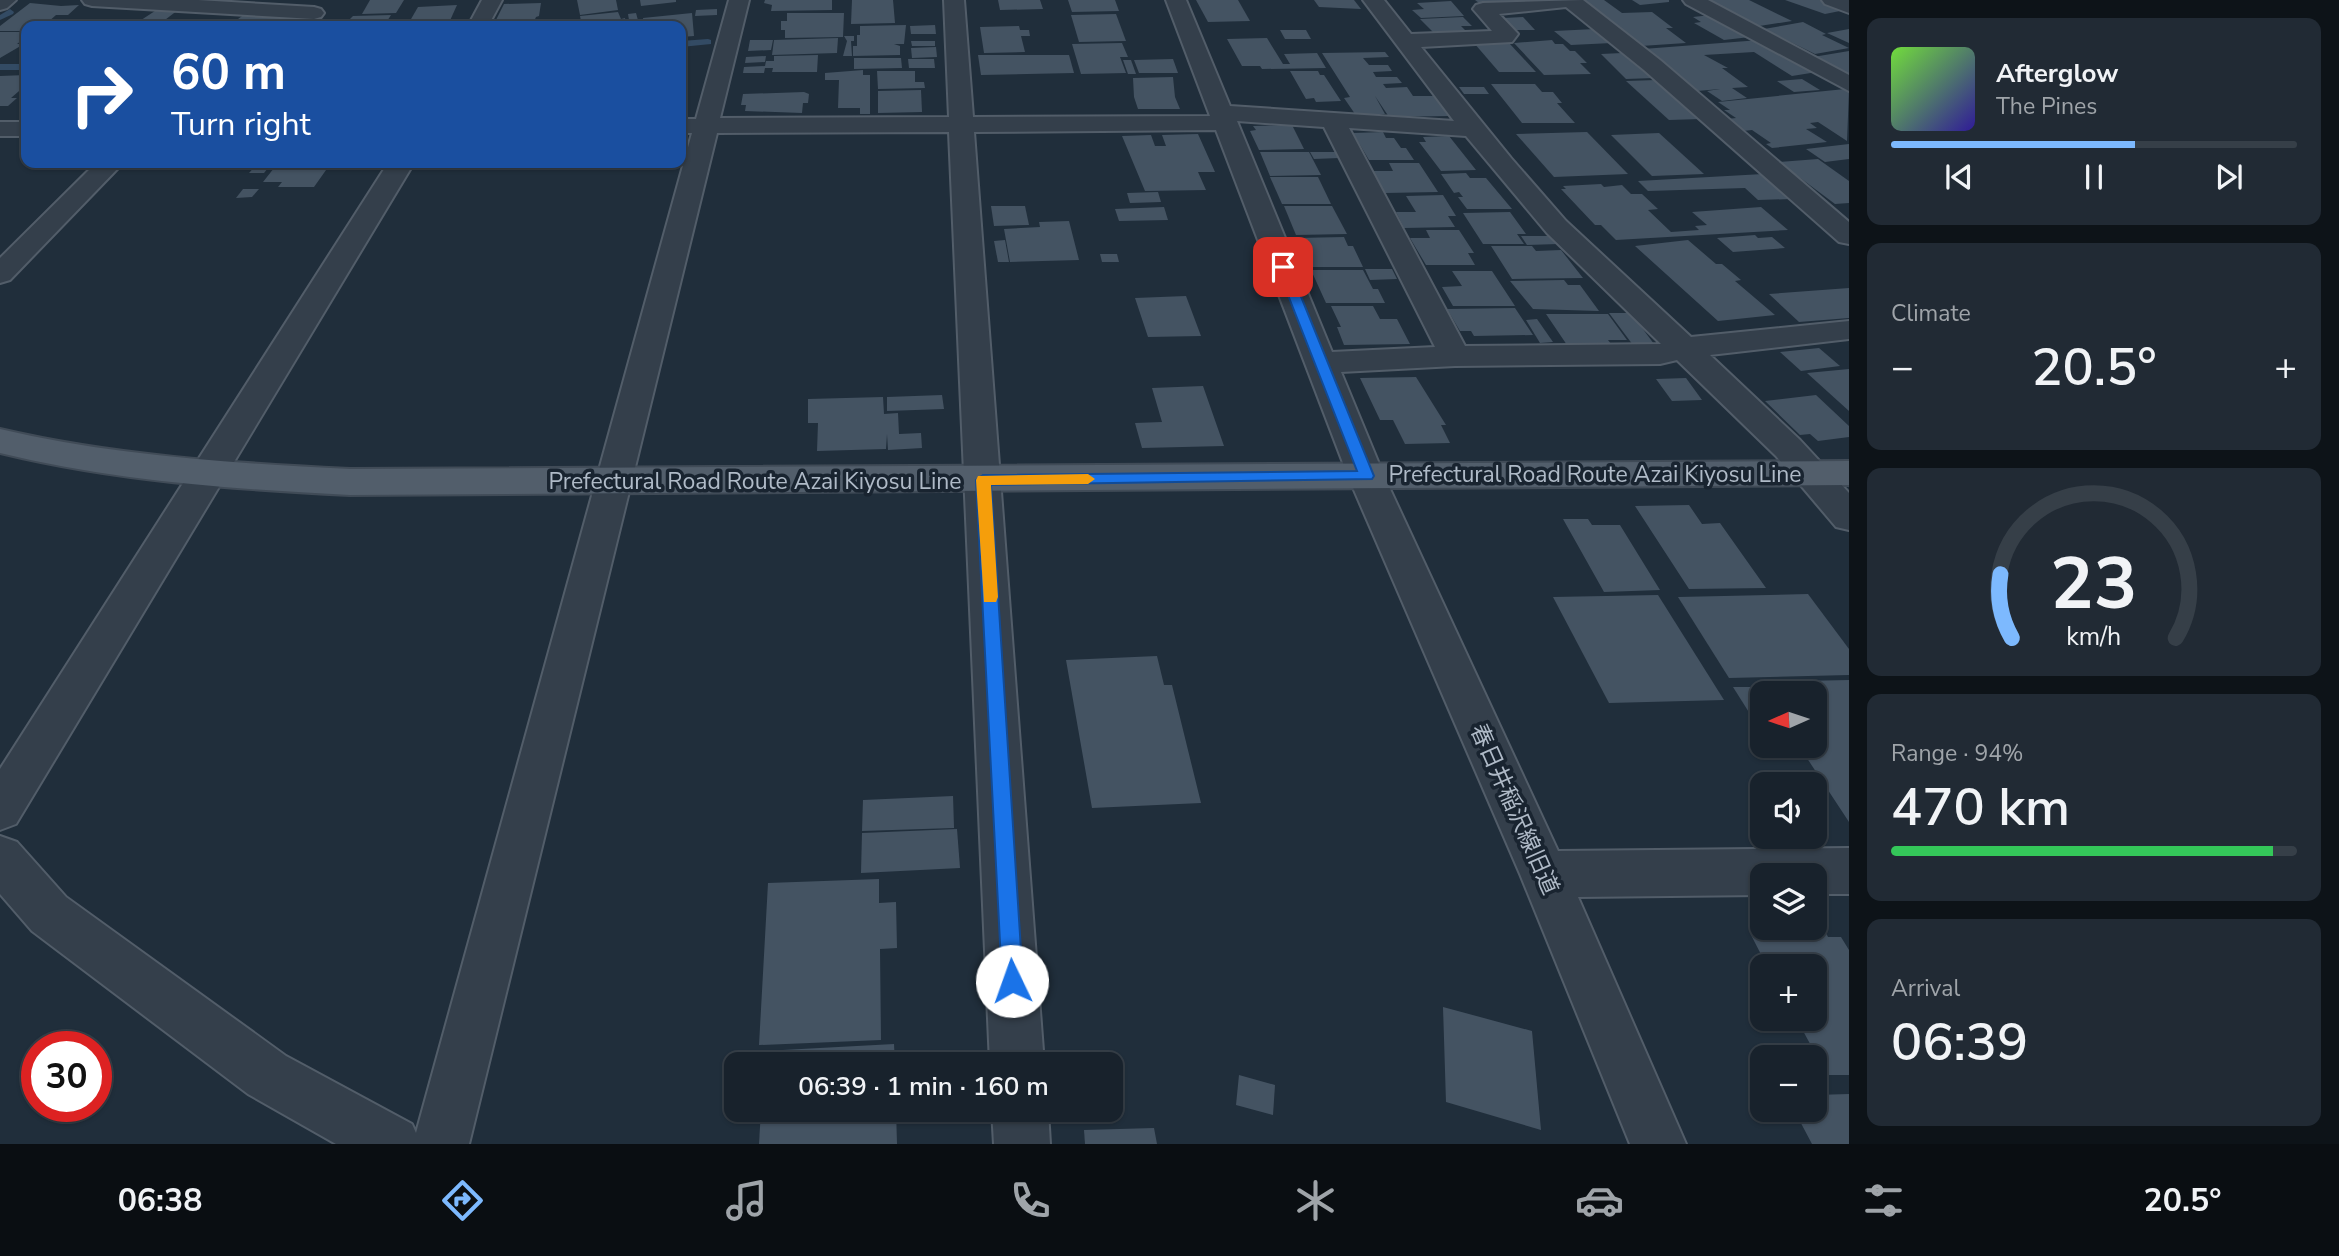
<!DOCTYPE html>
<meta charset="utf-8">
<style>
body{margin:0;font-family:"Nunito Sans","Noto Sans JP",sans-serif;background:#212a34;color:#f1f3f6;height:100vh;display:flex;flex-direction:column;font-size:26px;white-space:nowrap}
*{box-sizing:border-box;margin:0}
p{font-size:23px;color:#9fa4a9}
.icon{flex:none;width:38px;height:38px;fill:none;stroke:currentColor;stroke-width:2;stroke-linecap:round;stroke-linejoin:round}
.map{position:relative;flex:1;overflow:hidden}
.drawer{display:flex;flex-direction:column;gap:18px;padding:18px;background:#0d1318;width:490px}
.drawer>*{flex:none}
.top-card{position:absolute;left:21px;top:21px;width:665px;height:147px;border-radius:14px;box-shadow:0 2px 5px #0004,0 0 0 2px #363f48;background:#1a4fa0;color:#fff;overflow:hidden}
.needle{width:46px;rotate:267deg}
.fabs{position:absolute;left:1750px;top:681px;display:grid;gap:14px}
.fabs a{display:grid;place-items:center;width:77px;height:77px;border-radius:14px;background:#18222c;box-shadow:0 2px 5px #0004,0 0 0 2px #363f48;font-size:35px}
.speed{position:absolute;left:21px;top:1031px;display:flex;gap:14px;font-size:35px;font-weight:700;text-align:center}
.speed>*{display:grid;place-content:center;width:91px;height:91px;border-radius:50%;background:#18222c;box-shadow:0 2px 5px #0004,0 0 0 2px #363f48;line-height:1}
.speed .limit{border:10px solid #d22;background:#fff;color:#111}
.pin{position:absolute;display:grid;place-items:center;width:60px;height:60px;color:#fff;margin:-30px;border-radius:14px;box-shadow:0 4px 10px #0006}
.me{position:absolute;width:77px;margin:-38px;rotate:357deg;stroke-linejoin:round;filter:drop-shadow(0 0 5px #0008)}
.turn{display:flex;align-items:center;gap:24px;height:147px;padding:0 35px;font-size:32px}
.turn .icon{width:91px;height:91px;stroke-width:2.5}
.turn b{display:block;font-size:49px;line-height:60px}
.big{font-size:52px;font-weight:600;line-height:1.1}
.drawer .widget{flex:1;display:flex;flex-direction:column;justify-content:center;gap:10px;min-width:0;padding:0 24px;border-radius:14px;background:#212a34}
.drawer .dial{align-items:center;gap:0}
.dial svg{height:182px;overflow:visible;fill:none;stroke:#363f48;stroke-width:7;stroke-linecap:round;text-anchor:middle}
.dial text{fill:#f1f3f6;stroke:none}
.song{display:flex;align-items:center;gap:21px}
.cover{width:84px;height:84px;border-radius:10px;background:linear-gradient(135deg,hsl(100 70% 55%),hsl(250 70% 35%))}
.played{height:7px;border-radius:4px;background:linear-gradient(90deg,#7db9fe 60%,#363f48 60%)}
.keys{display:flex;justify-content:space-around;direction:ltr}
.heat{display:flex;justify-content:space-between;align-items:center;font-size:38px;direction:ltr}
.charge{height:10px;border-radius:5px;background:linear-gradient(90deg,#34c759 94%,#363f48 0)}
.trip{position:absolute;left:724px;top:1052px;width:399px;height:70px;border-radius:14px;background:#18222c;box-shadow:0 2px 5px #0004,0 0 0 2px #363f48;font-weight:600;line-height:70px;text-align:center}
.tab-bar{display:flex;height:112px;justify-content:space-around;align-items:center;background:#0a0e12;color:#9fa4a9}
.tab-bar .icon{width:49px;height:49px}
.tab-bar .active{color:#7db9fe}
.tab-bar b{font-size:32px;color:#f1f3f6}
main{display:flex;flex:1;min-height:0}
.map>svg:first-child{display:block}
</style>
<main>
<div class="map">
<svg width="1849" height="1144" viewBox="0 0 1849 1144">
<rect width="100%" height="100%" fill="#202e3b"/>
<g fill="none" stroke-linecap="round" stroke-linejoin="round">
<g fill="#334b64" fill-rule="evenodd">
<polygon points="10,9 14,12 13,14 0,20 0,15"/>
<polygon points="708,39 711,40 711,44 681,47 681,41"/>
<rect x="0" y="64" width="26" height="6"/>
</g>
</g>
<g fill="#445362">
<polygon points="370,0 404,0 396,13 362,14"/>
<polygon points="577,0 616,0 618,10 580,15"/>
<polygon points="640,0 676,0 676,2 641,6"/>
<polygon points="765,0 832,0 832,10 771,11 772,5 764,3"/>
<polygon points="852,0 893,0 895,23 851,24"/>
<polygon points="998,0 1040,0 1043,9 1000,10"/>
<polygon points="1068,0 1115,0 1119,11 1072,12"/>
<polygon points="1196,0 1238,0 1250,21 1208,22"/>
<polygon points="1314,0 1354,0 1361,9 1319,7"/>
<polygon points="1475,0 1527,0 1527,2 1483,6"/>
<polygon points="1578,0 1604,0 1622,13 1652,12 1673,28 1666,28 1686,43 1641,46"/>
<polygon points="1632,0 1669,0 1669,2 1640,5"/>
<polygon points="1699,0 1749,0 1792,21 1753,27"/>
<polygon points="1785,0 1822,0 1845,10 1825,14"/>
<polygon points="1451,1 1464,16 1421,18 1412,10 1424,9 1417,3"/>
<polygon points="30,3 61,6 79,5 68,15 56,15 47,23 56,22 51,26 26,26 26,31 0,31 0,26"/>
<polygon points="541,3 539,16 536,17 532,26 493,26 504,4"/>
<polygon points="457,5 448,25 407,26 418,7"/>
<polygon points="158,9 178,10 157,26 132,26"/>
<polygon points="717,9 717,15 695,16 696,10"/>
<polygon points="618,12 621,19 625,18 626,25 582,26 580,16"/>
<polygon points="636,13 639,24 630,26 628,14"/>
<polygon points="692,13 694,36 681,37 681,26 644,26 643,18"/>
<polygon points="787,13 844,13 843,37 785,38 785,30 781,30 781,21 787,21"/>
<polygon points="245,14 283,16 270,26 231,24"/>
<polygon points="1116,14 1126,41 1079,42 1071,15"/>
<polygon points="391,15 384,26 343,26 353,16"/>
<polygon points="1711,15 1750,37 1724,40 1694,23 1701,22 1693,17"/>
<polygon points="1463,17 1472,26 1461,26 1468,33 1435,34 1420,19"/>
<polygon points="1523,17 1535,30 1516,30 1504,18"/>
<polygon points="1803,22 1826,34 1822,35 1849,48 1815,54 1764,29"/>
<polygon points="906,25 904,44 894,44 900,46 900,55 853,56 853,46 857,46 857,35 860,35 860,26"/>
<polygon points="935,25 936,34 911,34 910,26"/>
<polygon points="1019,26 1020,30 1029,30 1030,36 1021,36 1025,52 984,53 980,27"/>
<polygon points="1595,29 1612,43 1571,45 1554,31"/>
<polygon points="1849,29 1849,43 1827,33"/>
<polygon points="1280,30 1306,30 1311,39 1285,39"/>
<polygon points="0,32 26,32 26,37 17,44 24,44 0,58"/>
<polygon points="844,36 854,36 854,41 851,41 852,56 843,56 847,41"/>
<polygon points="838,38 837,53 772,55 774,40"/>
<polygon points="1267,38 1283,64 1290,64 1284,54 1317,53 1326,68 1262,69 1260,66 1242,66 1227,39"/>
<polygon points="750,40 773,40 771,50 748,51"/>
<polygon points="1552,40 1555,44 1563,44 1570,51 1575,51 1587,63 1580,63 1591,74 1544,75 1514,43"/>
<polygon points="1760,40 1817,72 1792,76 1754,52 1704,55 1728,68 1722,68 1748,87 1732,88 1747,98 1722,101 1707,91 1720,89 1697,91 1643,49"/>
<polygon points="911,41 935,41 935,46 912,46"/>
<polygon points="1122,43 1128,57 1120,57 1126,73 1081,74 1072,44"/>
<polygon points="1474,43 1509,43 1536,72 1499,72"/>
<polygon points="936,47 937,57 912,58 911,48"/>
<polygon points="1849,51 1849,76 1813,57"/>
<polygon points="1385,52 1389,57 1363,58 1369,65 1388,65 1392,71 1373,72 1376,77 1397,77 1402,83 1383,84 1386,88 1407,87 1413,96 1435,96 1450,116 1389,117 1375,96 1385,114 1355,114 1344,98 1350,97 1322,53"/>
<polygon points="1622,53 1631,57 1654,78 1626,79 1601,54"/>
<polygon points="818,55 817,72 772,72 773,68 765,68 764,73 743,73 744,67 765,66 766,61 774,61 774,56"/>
<polygon points="978,55 1069,55 1074,73 981,75"/>
<polygon points="766,56 765,62 745,63 746,57"/>
<polygon points="854,58 901,58 902,68 854,69"/>
<polygon points="908,59 934,59 935,68 909,68"/>
<polygon points="1173,59 1178,73 1139,73 1134,60"/>
<polygon points="1123,60 1131,60 1136,74 1128,74"/>
<polygon points="863,70 863,75 870,75 870,114 860,114 860,108 838,108 839,80 825,80 825,73"/>
<polygon points="877,71 915,71 915,82 924,82 925,88 878,89"/>
<polygon points="1290,71 1318,71 1320,75 1324,75 1341,101 1316,102 1314,98 1306,99"/>
<polygon points="26,75 26,85 11,98 17,98 8,106 0,106 0,76"/>
<polygon points="1173,77 1175,97 1180,109 1138,109 1134,97 1133,78"/>
<polygon points="1802,79 1820,90 1794,92 1777,81"/>
<polygon points="1656,80 1701,119 1669,120 1626,81"/>
<polygon points="1491,84 1535,84 1542,92 1553,92 1562,103 1557,103 1575,123 1522,123"/>
<polygon points="1459,87 1484,87 1489,94 1464,94"/>
<polygon points="1845,89 1849,91 1847,141 1818,122 1810,123 1817,128 1806,129 1827,142 1772,148 1766,144 1771,143 1752,130 1743,131 1727,119 1736,118 1724,110 1730,110 1718,102"/>
<polygon points="921,90 922,112 878,113 878,91"/>
<polygon points="804,92 809,94 808,103 803,103 802,113 745,111 746,105 741,105 743,94"/>
<polygon points="1292,125 1304,149 1259,150 1250,131 1256,130 1253,126"/>
<polygon points="1383,132 1386,138 1394,138 1401,148 1406,148 1414,160 1369,160 1353,133"/>
<polygon points="1587,132 1628,174 1554,177 1516,134"/>
<polygon points="1659,133 1704,174 1652,176 1611,135"/>
<polygon points="1198,134 1215,172 1198,172 1206,190 1145,191 1122,136 1151,135 1155,146 1166,146 1162,135"/>
<polygon points="1449,136 1476,170 1441,171 1419,142 1426,142 1423,137"/>
<polygon points="1849,144 1849,159 1825,162 1806,149"/>
<polygon points="1260,152 1309,152 1321,175 1270,176"/>
<polygon points="1310,152 1335,152 1339,158 1314,159"/>
<polygon points="1818,159 1849,181 1849,203 1835,204 1779,162"/>
<polygon points="258,163 272,163 264,173 249,173"/>
<polygon points="278,163 331,163 314,187 278,187 282,182 263,182"/>
<polygon points="1389,163 1419,163 1438,192 1385,193 1372,171 1393,171"/>
<polygon points="1466,173 1470,178 1486,178 1512,209 1467,209 1458,197 1463,197 1459,192 1454,193 1441,174"/>
<polygon points="1763,174 1791,199 1758,200 1745,188 1648,191 1638,181"/>
<polygon points="1270,177 1318,177 1331,204 1282,204"/>
<polygon points="1601,184 1604,187 1622,185 1631,194 1642,194 1658,209 1648,210 1671,232 1699,230 1695,226 1707,225 1692,212 1761,207 1788,230 1616,240 1601,225 1595,225 1561,189 1566,189 1563,186"/>
<polygon points="243,189 259,189 252,197 236,198"/>
<polygon points="1158,192 1161,202 1130,203 1127,193"/>
<polygon points="1443,195 1456,216 1448,216 1455,227 1404,228 1396,212 1416,212 1406,196"/>
<polygon points="991,206 1025,206 1029,225 994,226"/>
<polygon points="1284,206 1332,206 1347,234 1296,235"/>
<polygon points="1164,207 1168,220 1119,221 1115,209"/>
<polygon points="1510,212 1526,234 1517,234 1524,244 1483,244 1463,213"/>
<polygon points="1069,221 1079,260 1010,262 1004,229 1040,227 1039,222"/>
<polygon points="1426,230 1459,230 1474,253 1468,253 1475,265 1426,265 1410,238 1430,238"/>
<polygon points="1755,235 1758,238 1772,237 1785,248 1733,252 1717,238"/>
<polygon points="1521,236 1552,236 1558,244 1527,245"/>
<polygon points="1344,237 1348,246 1353,246 1363,267 1310,267 1297,238"/>
<polygon points="1005,240 1009,262 998,262 994,241"/>
<polygon points="1688,240 1716,264 1722,264 1741,280 1735,281 1775,315 1718,321 1635,246"/>
<polygon points="1491,246 1532,246 1536,251 1561,250 1583,278 1512,279"/>
<polygon points="1100,254 1117,254 1119,262 1102,262"/>
<polygon points="1365,269 1392,269 1397,279 1370,280"/>
<polygon points="1311,270 1363,270 1373,289 1378,289 1385,303 1326,303"/>
<polygon points="1452,271 1492,271 1515,306 1453,306 1442,287 1462,286"/>
<polygon points="1564,280 1568,285 1580,285 1599,311 1533,309 1510,281"/>
<polygon points="1849,288 1849,318 1799,322 1769,294"/>
<polygon points="1186,296 1201,336 1148,337 1135,298"/>
<polygon points="1331,306 1373,306 1380,319 1397,319 1410,344 1344,345 1337,327 1341,327"/>
<polygon points="1515,308 1533,335 1474,336 1471,331 1460,331 1447,309"/>
<polygon points="1609,313 1631,313 1654,344 1633,345"/>
<polygon points="1546,314 1608,314 1627,340 1608,340 1611,344 1567,345"/>
<polygon points="1537,319 1553,342 1540,343 1526,320"/>
<polygon points="1819,348 1840,366 1801,371 1780,352"/>
<polygon points="1849,369 1849,411 1807,373"/>
<polygon points="1416,377 1446,425 1441,425 1450,443 1405,444 1393,420 1380,420 1360,378"/>
<polygon points="1686,378 1702,400 1672,401 1656,379"/>
<polygon points="1203,386 1224,446 1142,448 1135,423 1162,422 1152,388"/>
<polygon points="942,395 944,409 887,411 887,397"/>
<polygon points="1816,395 1849,426 1849,437 1818,441 1810,434 1800,435 1765,401"/>
<polygon points="883,397 884,414 898,413 899,434 921,433 922,448 888,450 887,434 886,449 817,451 818,423 808,423 808,399"/>
<polygon points="1689,505 1702,524 1720,523 1766,588 1689,589 1635,506"/>
<polygon points="1563,519 1588,519 1592,525 1620,525 1660,590 1604,592"/>
<polygon points="1808,594 1849,649 1849,675 1729,678 1678,597"/>
<polygon points="1658,595 1724,700 1609,703 1553,597"/>
<polygon points="1157,656 1164,685 1172,685 1201,803 1092,808 1066,660"/>
<polygon points="1849,680 1849,822 1799,746 1815,746 1815,693 1765,693 1758,682"/>
<polygon points="1733,687 1754,687 1762,699 1762,725 1757,725"/>
<polygon points="953,796 954,828 862,831 863,800"/>
<polygon points="957,829 960,868 861,873 862,833"/>
<polygon points="879,879 879,903 896,902 897,948 880,949 881,1040 759,1045 768,883"/>
<polygon points="1826,933 1828,937 1841,937 1849,950 1849,1075 1827,1075 1796,1018 1815,1018 1815,966 1767,966 1751,935"/>
<polygon points="1443,1007 1532,1031 1541,1130 1446,1102"/>
<polygon points="894,1044 895,1064 763,1064 764,1051"/>
<polygon points="1239,1075 1275,1085 1273,1115 1236,1105"/>
<polygon points="1849,1094 1849,1144 1812,1144 1794,1110 1815,1110 1815,1095"/>
<polygon points="761,1110 896,1110 897,1144 759,1144"/>
<polygon points="1154,1128 1157,1144 1085,1144 1084,1130"/>
</g>
<g fill="none" stroke-linecap="round" stroke-linejoin="round">
<defs>
<g id="minor">
<polygon points="0,0 16,0 7,8 0,10"/>
<polygon points="82,0 198,0 314,7 321,9 324,13 321,17 314,19 92,6 85,4"/>
<polygon points="482,0 502,0 488,26 468,26"/>
<path d="M729,0H749L720,118L949,117L944,0H964L973,117L1210,116L1166,0H1186L1230,106L1454,121L1363,0H1384L1411,34L1492,31L1473,9L1476,5L1483,3L1583,0L1660,60L1849,222V244L1839,242L1644,70L1566,7L1499,14L1518,34L1512,42L1421,47L1511,158L1566,221L1691,337L1849,321V339L1710,355L1800,440L1849,493V530L1836,527L1776,456L1677,360L1660,364L1455,366L1341,372L1384,476L1558,851L1849,848V894H1815V875H1762V895L1578,897L1686,1144H1630L1520,874L1348,476L1216,130L974,132L1044,1064H990L949,132L717,133L469,1144H336L248,1094L32,931L0,894V836L17,842L66,897L286,1056L412,1124L416,1133L692,133H681V119H696ZM1237,121L1324,127L1435,347L1332,352ZM1349,128L1466,136L1547,233L1661,344L1465,346Z"/>
<polygon points="1683,0 1708,0 1849,75 1849,91 1686,4"/>
<polygon points="1822,0 1849,0 1849,13 1825,4"/>
<rect x="0" y="122" width="26" height="14"/>
<polygon points="96,163 123,163 10,280 0,283 0,258"/>
<polygon points="388,163 414,163 16,824 0,830 0,769"/>
<polygon points="992,1110 1048,1110 1050,1144 994,1144"/>
</g>
<path id="major" d="M0,429C115,456 232,463 350,469L1849,461V485L350,495C232,489 115,481 0,453Z"/>
</defs>
<use href="#minor" stroke="#525d69" stroke-width="4"/>
<use href="#major" stroke="#404b57" stroke-width="4"/>
<use href="#minor" fill="#343f4b" fill-rule="evenodd"/>
<use href="#major" fill="#525e6b" fill-rule="evenodd"/>
</g>
<polygon fill="#1a73e8" stroke="#114b97" stroke-width="2" points="1283,264 1289,267 1374,476 1372,479 991,485 1023,981 1020,988 1012,991 1005,988 1002,981 976,480 983,475 1357,471 1277,267"/>
<polygon fill="#f59e0b" points="1088,474 1095,479 1088,484 991,485 998,597 996,602 984,602 976,480 978,476"/>
<g text-anchor="middle" stroke-width="7" stroke-linejoin="round" paint-order="stroke">
<g font-size="23" fill="#afbac7" stroke="#192430">
<text x="1595" y="482">Prefectural Road Route Azai Kiyosu Line</text>
<text x="755" y="489">Prefectural Road Route Azai Kiyosu Line</text>
<text transform="translate(1515 809) rotate(66)" y="8">春日井稲沢線旧道</text>
</g>
</g>
</svg>
<div class="fabs">
<a><svg class="needle" viewBox="-14 -14 28 28"><path d="M0-13l5 13h-10z" fill="#e53935"/><path d="M0 13l5-13h-10z" fill="#9fa4a9"/></svg></a>
<a><svg class="icon" aria-label="sound" viewBox="0 0 24 24"><path d="M4 9h4l5-4v14l-5-4H4zM17 9q2 3 0 6"/></svg></a>
<a><svg class="icon" aria-label="layers" viewBox="0 0 24 24"><path d="M12 4l9 5-9 5-9-5zM3 14l9 5 9-5"/></svg></a>
<a>+</a>
<a>−</a>
</div>
<div class="speed"><div class="limit">30</div></div>
<div class="pin" style="left:1283px;top:267px;background:#d93025"><svg class="icon" aria-label="arrive" viewBox="0 0 24 24"><path d="M6 21V4h12l-3 4 3 4H6"/></svg></div>
<svg class="me" style="left:1012px;top:981px" viewBox="-20 -20 40 40"><circle r="19" fill="#fff"/><path d="M0-13L10 11 0 6-10 11z" fill="#1a73e8"/></svg>
<div class="trip">06:39 · 1 min · 160 m</div>
<div class="top-card">
<div class="turn"><svg class="icon" aria-label="right" viewBox="0 0 24 24"><path d="M7 20v-9h11M14 6l5 5-5 5"/></svg><div><b>60 m</b>Turn right</div></div>
</div>
</div>
<section class="drawer">
<div class="widget">
<div class="song"><i class="cover"></i><div><b>Afterglow</b><p>The Pines</p></div></div>
<div class="played"></div>
<div class="keys"><svg class="icon" aria-label="previous" viewBox="0 0 24 24"><path d="M18 5L8 12l10 7zM5 5v14"/></svg><svg class="icon" aria-label="pause" viewBox="0 0 24 24"><path d="M8 5v14M16 5v14"/></svg><svg class="icon" aria-label="next" viewBox="0 0 24 24"><path d="M6 5l10 7-10 7zM19 5v14"/></svg></div>
</div>
<div class="widget"><p>Climate</p>
<div class="heat"><a>−</a><b class="big">20.5°</b><a>+</a></div>
</div>
<div class="widget dial"><svg viewBox="0 0 100 80">
<path d="M14 69A42 42 0 1 1 86 69"/>
<path d="M14 69A42 42 0 0 1 9 41" stroke="#7db9fe"/>
<text x="50" y="56" font-size="32" font-weight="700">23</text>
<text x="50" y="72" font-size="11">km/h</text>
</svg></div>
<div class="widget"><p>Range · 94%</p><b class="big">470 km</b><div class="charge"></div></div>
<div class="widget"><p>Arrival</p><b class="big">06:39</b></div>
</section>
</main>
<nav class="tab-bar">
<b>06:38</b>
<svg class="icon active" aria-label="directions" viewBox="0 0 24 24"><path d="M12 3l9 9-9 9-9-9zM9 14v-3h6M13 9l2 2-2 2"/></svg>
<svg class="icon" aria-label="music" viewBox="0 0 24 24"><path d="M9 18V5l10-2v13"/><circle cx="6" cy="18" r="3"/><circle cx="16" cy="16" r="3"/></svg>
<svg class="icon" aria-label="phone" viewBox="0 0 24 24"><path d="M5 4h4l2 5-3 2q2 4 5 5l2-3 5 2v4C11 20 4 13 5 4z"/></svg>
<svg class="icon" aria-label="climate" viewBox="0 0 24 24"><path d="M12 3v18M4 7l16 10M4 17L20 7"/></svg>
<svg class="icon" aria-label="car" viewBox="0 0 24 24"><path d="M5 17H2v-5l4-1 3-4h7l3 4 3 1v5h-3M9 17h6M6 11h13"/><circle cx="7" cy="17" r="2"/><circle cx="17" cy="17" r="2"/></svg>
<svg class="icon" aria-label="filters" viewBox="0 0 24 24"><path d="M4 7h16M4 17h16"/><circle cx="9" cy="7" r="2"/><circle cx="15" cy="17" r="2"/></svg>
<b>20.5°</b>
</nav>
